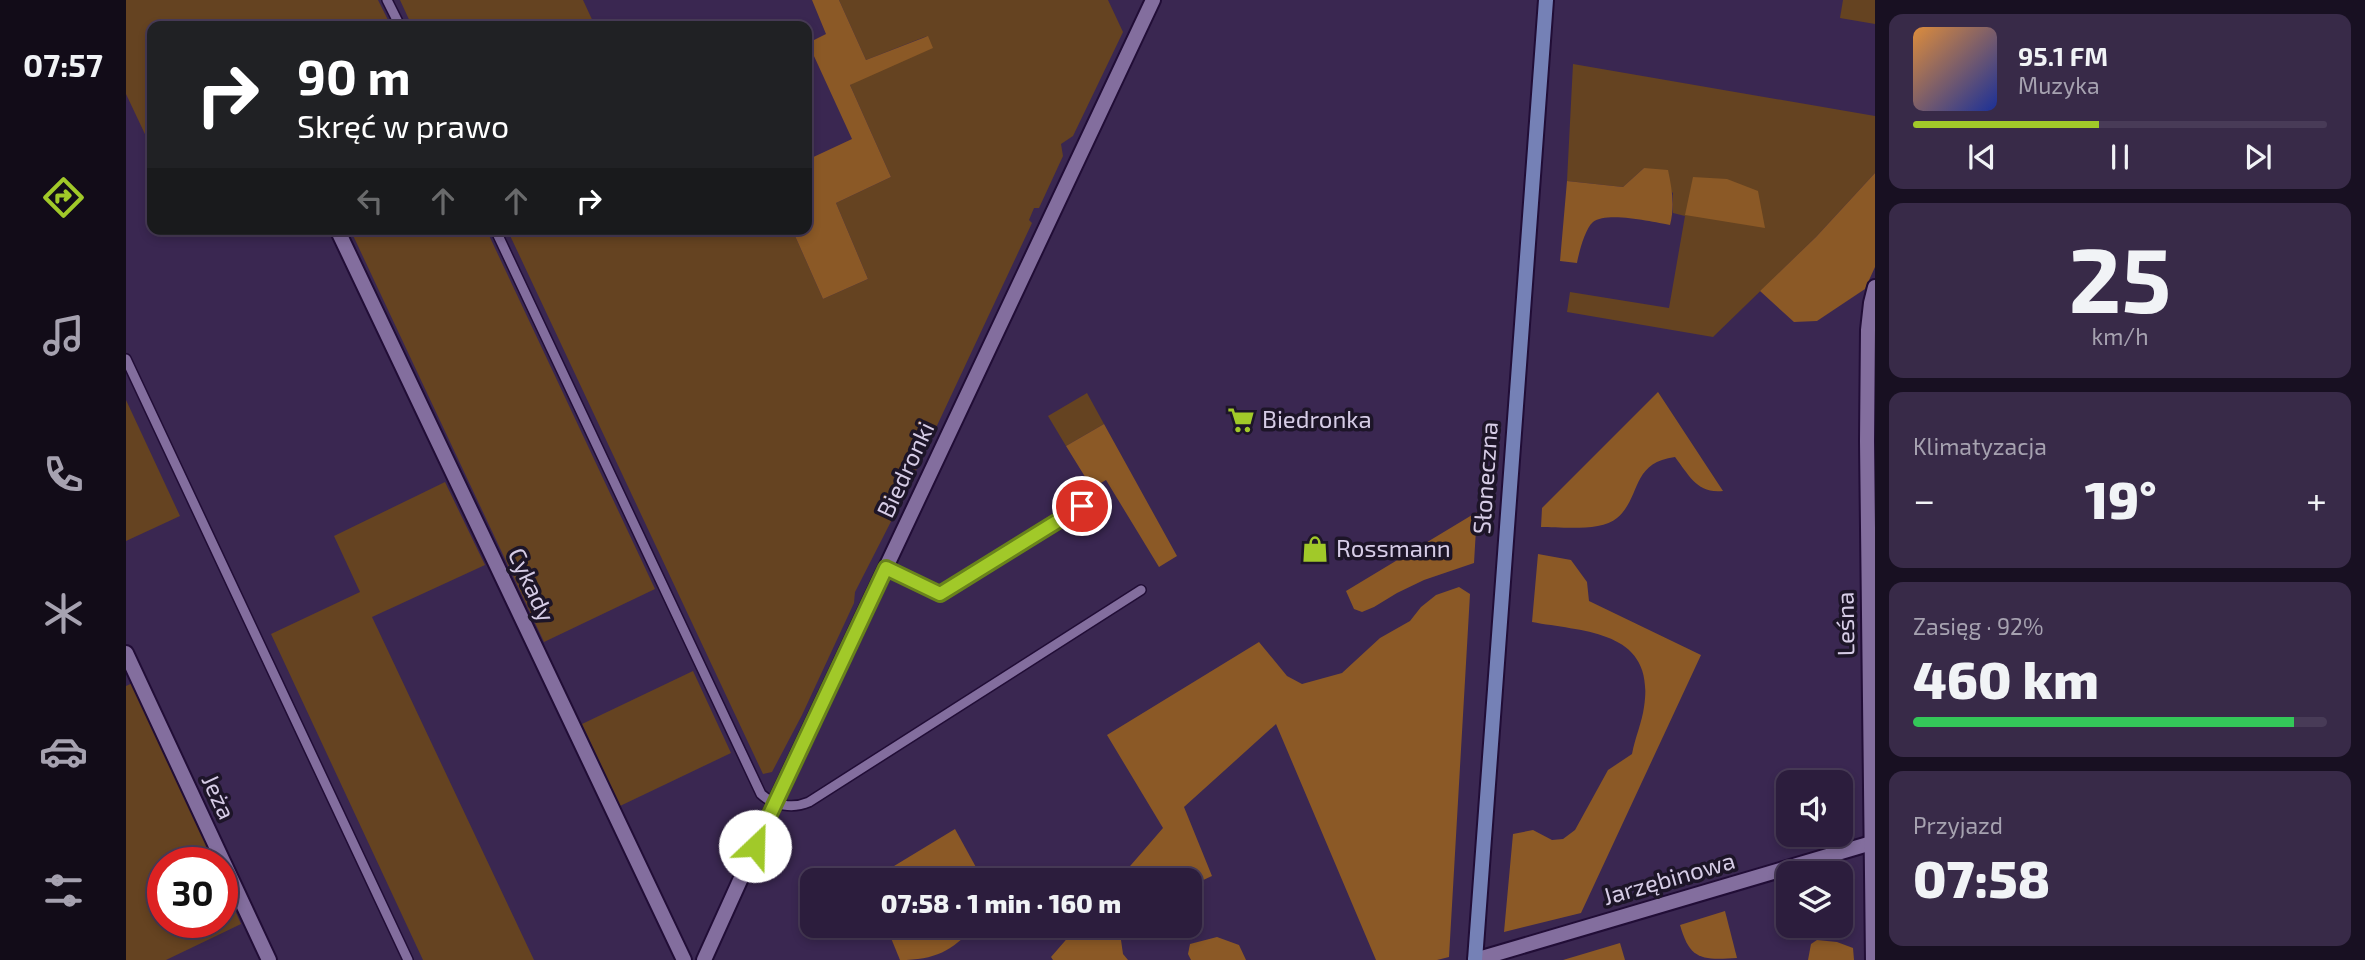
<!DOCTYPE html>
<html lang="pl">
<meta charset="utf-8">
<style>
body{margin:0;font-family:"Exo 2",sans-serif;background:#382a48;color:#f1f3f6;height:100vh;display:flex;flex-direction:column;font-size:26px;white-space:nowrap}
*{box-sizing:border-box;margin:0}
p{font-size:23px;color:#a6a2b0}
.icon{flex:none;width:38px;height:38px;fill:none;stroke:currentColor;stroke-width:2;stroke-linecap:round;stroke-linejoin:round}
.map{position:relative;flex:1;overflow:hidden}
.panel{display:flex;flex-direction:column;gap:14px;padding:14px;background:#181022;width:490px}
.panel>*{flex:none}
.guide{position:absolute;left:21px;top:21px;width:665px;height:214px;border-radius:14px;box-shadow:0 4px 10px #0003,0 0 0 2px #483b57;background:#202124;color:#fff;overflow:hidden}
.buttons{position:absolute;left:1650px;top:770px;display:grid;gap:14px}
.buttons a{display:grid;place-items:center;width:77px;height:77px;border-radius:14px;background:#2c1d3d;box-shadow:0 4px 10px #0003,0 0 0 2px #483b57;font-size:35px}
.speed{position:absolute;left:21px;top:847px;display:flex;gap:14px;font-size:35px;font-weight:700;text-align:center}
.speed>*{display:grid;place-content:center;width:91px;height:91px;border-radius:50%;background:#2c1d3d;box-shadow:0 4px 10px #0003,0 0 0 2px #483b57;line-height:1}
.speed .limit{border:10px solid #d22;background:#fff;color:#111}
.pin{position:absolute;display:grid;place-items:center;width:60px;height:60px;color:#fff;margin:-30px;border:4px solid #fff;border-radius:50%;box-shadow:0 2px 7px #0007}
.me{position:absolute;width:77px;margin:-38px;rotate:24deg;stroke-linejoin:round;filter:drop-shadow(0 0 5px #0008)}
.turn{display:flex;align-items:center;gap:24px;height:147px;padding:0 35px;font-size:32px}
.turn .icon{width:91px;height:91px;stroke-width:2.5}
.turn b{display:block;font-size:49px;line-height:60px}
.lanes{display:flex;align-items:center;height:66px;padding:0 35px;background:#0003;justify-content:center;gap:35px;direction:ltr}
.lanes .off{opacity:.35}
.big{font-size:52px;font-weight:800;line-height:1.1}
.panel .card{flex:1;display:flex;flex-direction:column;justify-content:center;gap:10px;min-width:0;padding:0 24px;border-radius:14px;background:#382a48}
.panel .dial{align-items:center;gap:0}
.dial b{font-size:91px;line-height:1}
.song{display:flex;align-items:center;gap:21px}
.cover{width:84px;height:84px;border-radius:10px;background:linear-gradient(135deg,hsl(30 70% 55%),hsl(230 70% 35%))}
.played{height:7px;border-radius:4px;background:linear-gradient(90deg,#a1c929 45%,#483b57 45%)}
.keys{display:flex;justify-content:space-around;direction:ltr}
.heat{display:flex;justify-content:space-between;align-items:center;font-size:38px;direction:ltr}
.charge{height:10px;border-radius:5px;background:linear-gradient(90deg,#34c759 92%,#483b57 0)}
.trip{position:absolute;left:674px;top:868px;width:402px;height:70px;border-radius:14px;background:#2c1d3d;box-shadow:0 4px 10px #0003,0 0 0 2px #483b57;font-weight:800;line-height:70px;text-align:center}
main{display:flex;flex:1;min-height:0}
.menu{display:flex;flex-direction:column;width:126px;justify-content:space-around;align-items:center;background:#120c18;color:#a6a2b0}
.menu .icon{width:49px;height:49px}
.menu .current{color:#a1c929}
.menu b{font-size:32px;color:#f1f3f6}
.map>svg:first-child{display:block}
</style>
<main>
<nav class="menu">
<b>07:57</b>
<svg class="icon current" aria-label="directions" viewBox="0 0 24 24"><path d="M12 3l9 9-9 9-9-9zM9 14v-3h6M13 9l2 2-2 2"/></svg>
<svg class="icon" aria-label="music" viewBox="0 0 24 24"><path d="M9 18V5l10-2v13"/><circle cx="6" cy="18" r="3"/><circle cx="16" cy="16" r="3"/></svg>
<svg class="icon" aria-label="phone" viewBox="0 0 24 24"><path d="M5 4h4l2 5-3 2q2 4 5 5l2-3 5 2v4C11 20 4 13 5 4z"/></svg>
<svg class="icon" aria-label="climate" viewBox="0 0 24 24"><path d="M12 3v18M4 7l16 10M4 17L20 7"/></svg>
<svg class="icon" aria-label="car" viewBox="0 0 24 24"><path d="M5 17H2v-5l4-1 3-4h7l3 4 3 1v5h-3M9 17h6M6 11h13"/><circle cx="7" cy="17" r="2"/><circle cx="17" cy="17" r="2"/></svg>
<svg class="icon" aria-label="filters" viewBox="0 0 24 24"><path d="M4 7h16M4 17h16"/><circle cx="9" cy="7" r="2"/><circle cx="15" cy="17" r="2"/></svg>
</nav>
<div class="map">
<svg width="1749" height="960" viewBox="0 0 1749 960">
<rect width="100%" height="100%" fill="#3a2751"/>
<g fill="#654321">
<polygon points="0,0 252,0 265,26 26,26 26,149 0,94"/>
<polygon points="274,0 457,0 469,26 286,26"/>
<polygon points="713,0 982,0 997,32 947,136 935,144 937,156 913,208 908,208 903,220 906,223 778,496 729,592 728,603 676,715 646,772 637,774 381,229 563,229 565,233 570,229 625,229 626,231 631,229 666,229 697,299 742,279 710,203 765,177 724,85 801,36 740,60"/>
<polygon points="1717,0 1749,0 1749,24 1714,18"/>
<polygon points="1447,64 1749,116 1749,173 1690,237 1587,337 1441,312 1444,292 1543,308 1559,216 1547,213 1547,193 1518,168 1497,187 1441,181"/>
<polygon points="224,229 360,229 529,589 418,642"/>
<polygon points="961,393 978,424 940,446 922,416"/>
<polygon points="0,400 54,516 0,541"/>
<polygon points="319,482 359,565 246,617 408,960 297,960 145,634 234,592 208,536"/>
<polygon points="567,671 605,753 494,806 456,724"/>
<polygon points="9,682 88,863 37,863 37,922 96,922 96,881 115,924 40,960 0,960 0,686"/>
</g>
<g fill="#8b5926">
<polygon points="686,0 713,0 740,60 802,36 807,48 724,85 765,177 710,203 742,279 697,299 666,229 681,229 681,160 726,139 682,43 700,34"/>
<path d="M1518,168L1542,170C1546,189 1549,206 1544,225C1528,222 1481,211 1467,222C1459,229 1453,252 1451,263L1434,261L1441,181L1497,187Z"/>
<polygon points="1749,173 1749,267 1739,289 1691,321 1668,322 1634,291 1690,237"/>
<polygon points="1567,177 1601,179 1632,191 1639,228 1559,215"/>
<path d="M1532,392L1597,491C1571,494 1563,475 1549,457C1504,463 1516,497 1491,518C1475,532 1434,527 1415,527L1416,508Z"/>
<polygon points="978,424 1051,556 1033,567 980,480 966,488 940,446"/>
<polygon points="1351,512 1348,563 1298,580 1271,593 1248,607 1236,612 1228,609 1220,591"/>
<path d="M1412,554L1445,560L1461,582L1463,601L1575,655L1455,913L1378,932L1387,834L1407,830L1426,840L1437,839L1449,830L1482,770L1506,754C1509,738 1516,722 1518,707C1530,630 1459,632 1406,622Z"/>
<polygon points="1333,587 1344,594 1323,957 1311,960 1250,960 1150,724 1058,807 1086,876 1064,886 1064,880 992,880 1037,828 981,735 1133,642 1161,676 1176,684 1216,673 1254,638 1284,621 1295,607 1310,595"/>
<polygon points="829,829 857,880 745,880"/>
<path d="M1599,911L1611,958C1575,960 1564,960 1554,925Z"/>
<path d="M760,926H849C826,951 809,960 774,960Z"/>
<polygon points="952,926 993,926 997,954 1002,960 927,960 925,957"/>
<polygon points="1091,937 1113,945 1120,960 1065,960 1062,954 1064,944"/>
<polygon points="1691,940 1711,942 1727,948 1728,960 1682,960 1685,944"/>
<polygon points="1494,943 1499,960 1437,960"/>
</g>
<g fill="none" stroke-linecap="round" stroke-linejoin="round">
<defs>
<g id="service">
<polyline points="261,0 274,26"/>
<path d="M369,229L635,794C648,806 667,809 683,802L1015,590"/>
<polyline points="0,359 282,960"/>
<polyline points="760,568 814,594 975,494"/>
</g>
<g id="minor">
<polyline points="211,229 558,960"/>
<polyline points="0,653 143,960"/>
<polyline points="578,960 649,803 1027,0"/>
<polyline points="1349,960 1749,842"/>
<polyline points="1747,960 1741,441 1742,330 1745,303 1749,287"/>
</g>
<polyline id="secondary" points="1349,960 1420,0"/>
</defs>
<use href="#service" stroke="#210d36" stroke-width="12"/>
<use href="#minor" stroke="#210d36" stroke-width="18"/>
<use href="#secondary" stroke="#210d36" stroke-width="18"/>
<use href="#service" stroke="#836e9e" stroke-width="9"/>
<use href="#minor" stroke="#836e9e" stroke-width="14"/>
<use href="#secondary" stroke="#7581b6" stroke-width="14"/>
</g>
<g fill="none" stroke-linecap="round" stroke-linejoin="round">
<defs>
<polyline id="route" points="629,846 760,568 814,594 956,506"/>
</defs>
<use href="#route" stroke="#69831b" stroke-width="18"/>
<use href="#route" stroke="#a1c929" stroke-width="12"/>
</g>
<defs>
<symbol id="supermarket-bare" viewBox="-9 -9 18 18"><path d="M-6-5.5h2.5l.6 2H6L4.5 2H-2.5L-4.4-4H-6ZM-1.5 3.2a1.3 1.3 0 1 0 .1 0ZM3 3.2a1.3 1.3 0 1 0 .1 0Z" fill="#a1c929" stroke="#1d1528" stroke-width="2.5" paint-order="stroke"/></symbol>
<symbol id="shop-bare" viewBox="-9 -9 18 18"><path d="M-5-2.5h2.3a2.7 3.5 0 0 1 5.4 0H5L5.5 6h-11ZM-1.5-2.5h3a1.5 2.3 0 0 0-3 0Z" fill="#a1c929" stroke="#1d1528" stroke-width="2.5" paint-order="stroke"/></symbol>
</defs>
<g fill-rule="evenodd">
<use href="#supermarket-bare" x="1096" y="401" width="38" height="38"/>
<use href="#shop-bare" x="1170" y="530" width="38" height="38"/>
</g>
<g text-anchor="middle" stroke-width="7" stroke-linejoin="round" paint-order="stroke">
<g font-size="24" fill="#d6cce6" stroke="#1d1528" text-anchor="start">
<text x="1136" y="428">Biedronka</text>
<text x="1210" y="557">Rossmann</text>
</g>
<g font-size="24" fill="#d6cce6" stroke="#1d1528">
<text transform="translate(780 470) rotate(-65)" y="8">Biedronki</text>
<text transform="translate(1360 478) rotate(-86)" y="8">Słoneczna</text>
<text transform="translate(405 585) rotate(65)" y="8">Cykady</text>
<text transform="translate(1720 624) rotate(-91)" y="8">Leśna</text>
<text transform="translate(92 797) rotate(65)" y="8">Jeża</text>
<text transform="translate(1543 879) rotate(-16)" y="8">Jarzębinowa</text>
</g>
</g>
</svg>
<div class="buttons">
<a><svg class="icon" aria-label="sound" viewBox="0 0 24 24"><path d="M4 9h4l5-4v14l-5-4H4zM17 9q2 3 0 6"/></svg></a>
<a><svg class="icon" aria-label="layers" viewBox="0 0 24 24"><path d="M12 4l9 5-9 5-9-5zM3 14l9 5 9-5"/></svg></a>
</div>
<div class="speed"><div class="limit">30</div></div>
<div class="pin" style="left:956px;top:506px;background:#d93025"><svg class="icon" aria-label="arrive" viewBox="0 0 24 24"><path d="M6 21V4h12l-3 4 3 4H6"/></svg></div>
<svg class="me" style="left:629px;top:846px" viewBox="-20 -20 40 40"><circle r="19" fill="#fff"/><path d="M0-13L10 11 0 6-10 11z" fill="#a1c929"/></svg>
<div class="trip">07:58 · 1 min · 160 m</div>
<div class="guide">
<div class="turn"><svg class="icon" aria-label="right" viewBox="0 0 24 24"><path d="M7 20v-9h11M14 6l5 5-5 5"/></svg><div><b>90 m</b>Skręć w prawo</div></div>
<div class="lanes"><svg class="icon off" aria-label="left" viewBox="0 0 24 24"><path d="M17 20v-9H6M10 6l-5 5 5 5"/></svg><svg class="icon off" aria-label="ahead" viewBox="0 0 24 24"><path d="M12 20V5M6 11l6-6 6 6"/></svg><svg class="icon off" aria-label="ahead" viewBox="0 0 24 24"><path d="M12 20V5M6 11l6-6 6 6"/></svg><svg class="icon" aria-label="right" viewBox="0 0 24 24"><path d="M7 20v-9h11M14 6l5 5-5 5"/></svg></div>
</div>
</div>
<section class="panel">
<div class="card">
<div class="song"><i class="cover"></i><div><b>95.1 FM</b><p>Muzyka</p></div></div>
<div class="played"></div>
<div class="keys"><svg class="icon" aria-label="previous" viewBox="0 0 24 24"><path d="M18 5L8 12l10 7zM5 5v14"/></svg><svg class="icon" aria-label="pause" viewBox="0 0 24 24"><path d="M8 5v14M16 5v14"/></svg><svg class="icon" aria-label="next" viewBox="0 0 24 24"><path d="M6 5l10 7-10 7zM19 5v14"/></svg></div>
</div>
<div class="card dial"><b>25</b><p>km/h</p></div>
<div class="card"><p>Klimatyzacja</p>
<div class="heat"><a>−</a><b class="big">19°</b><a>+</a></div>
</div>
<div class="card"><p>Zasięg · 92%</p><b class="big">460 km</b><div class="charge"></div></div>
<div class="card"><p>Przyjazd</p><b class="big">07:58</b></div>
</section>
</main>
